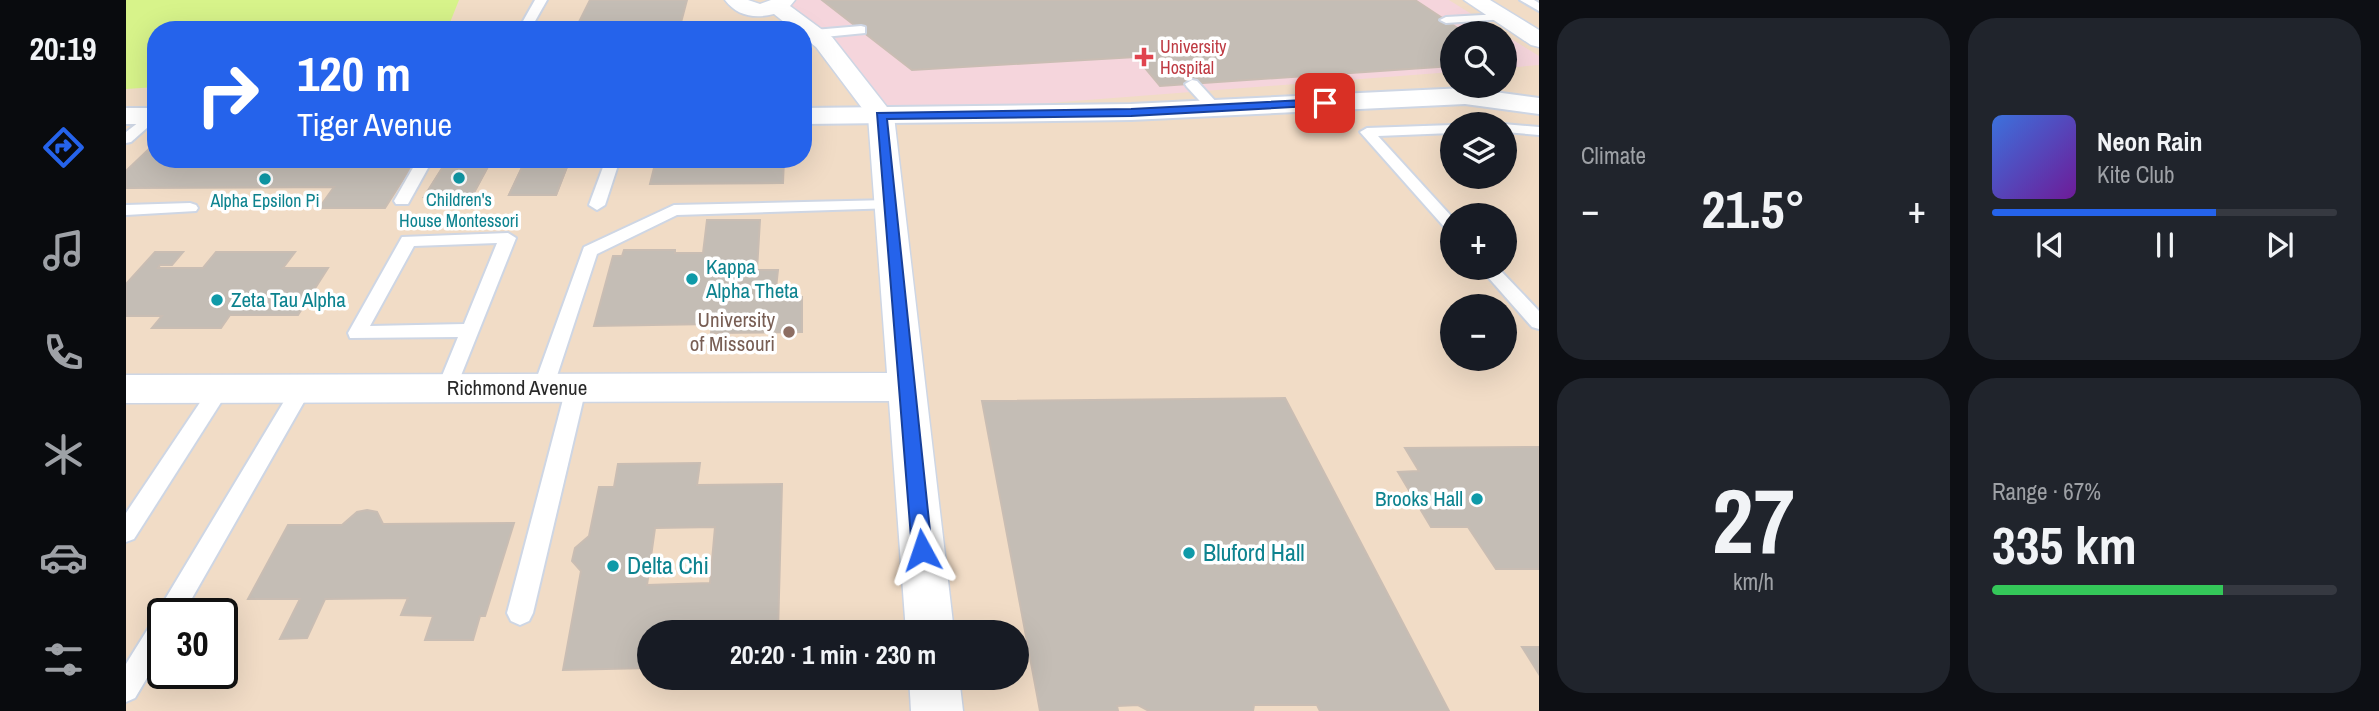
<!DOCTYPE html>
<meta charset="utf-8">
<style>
body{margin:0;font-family:"Archivo Narrow",sans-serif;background:#20242c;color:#f1f3f6;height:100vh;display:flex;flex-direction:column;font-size:26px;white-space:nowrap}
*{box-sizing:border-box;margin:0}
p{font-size:23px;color:#9ea1a6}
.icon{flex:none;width:38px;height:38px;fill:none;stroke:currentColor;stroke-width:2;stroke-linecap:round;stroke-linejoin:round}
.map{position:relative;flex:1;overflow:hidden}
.panel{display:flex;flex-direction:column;gap:18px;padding:18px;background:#0d0f14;width:840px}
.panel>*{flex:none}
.top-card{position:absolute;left:21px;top:21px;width:665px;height:147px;border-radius:28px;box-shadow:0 7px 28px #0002;background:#2563eb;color:#fff;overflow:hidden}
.tools{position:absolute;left:1314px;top:21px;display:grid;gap:14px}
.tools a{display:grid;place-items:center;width:77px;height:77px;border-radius:50%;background:#171b24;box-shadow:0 7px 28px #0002;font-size:35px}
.speed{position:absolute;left:21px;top:598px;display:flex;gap:14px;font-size:35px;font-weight:700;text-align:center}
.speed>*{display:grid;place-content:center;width:91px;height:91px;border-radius:50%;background:#171b24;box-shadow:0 7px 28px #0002;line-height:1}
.speed .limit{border:4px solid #111;border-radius:10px;background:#fff;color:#111}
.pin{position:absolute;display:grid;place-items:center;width:60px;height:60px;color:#fff;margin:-30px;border-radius:14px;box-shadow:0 4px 10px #0006}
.me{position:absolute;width:77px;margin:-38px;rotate:355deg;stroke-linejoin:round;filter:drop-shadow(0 0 5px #0008)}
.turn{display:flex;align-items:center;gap:24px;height:147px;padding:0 35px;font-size:32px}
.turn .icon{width:91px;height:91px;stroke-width:2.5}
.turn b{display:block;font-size:49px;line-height:60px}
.big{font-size:52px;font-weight:700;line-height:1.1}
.panel .tile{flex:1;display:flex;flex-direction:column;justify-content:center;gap:10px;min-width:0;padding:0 24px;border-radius:28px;background:#20242c}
.panel .dial{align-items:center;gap:0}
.dial b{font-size:91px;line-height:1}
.song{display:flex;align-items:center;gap:21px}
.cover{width:84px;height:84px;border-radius:10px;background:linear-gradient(135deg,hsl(220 70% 55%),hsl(280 70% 35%))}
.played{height:7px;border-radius:4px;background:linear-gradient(90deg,#2563eb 65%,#363941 65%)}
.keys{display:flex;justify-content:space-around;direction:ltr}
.heat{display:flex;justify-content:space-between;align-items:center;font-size:38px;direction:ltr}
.charge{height:10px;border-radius:5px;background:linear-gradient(90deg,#34c759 67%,#363941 0)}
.panel .tiles{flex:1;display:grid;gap:18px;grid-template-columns:repeat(2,1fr)}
.trip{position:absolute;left:511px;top:620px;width:392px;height:70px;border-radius:35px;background:#171b24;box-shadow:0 7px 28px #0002;font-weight:700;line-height:70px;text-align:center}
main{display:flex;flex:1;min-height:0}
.menu{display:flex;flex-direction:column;width:126px;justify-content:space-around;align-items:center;background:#090b0e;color:#9ea1a6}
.menu .icon{width:49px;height:49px}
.menu .on{color:#2563eb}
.menu b{font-size:32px;color:#f1f3f6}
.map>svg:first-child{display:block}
</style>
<main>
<nav class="menu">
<b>20:19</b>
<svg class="icon on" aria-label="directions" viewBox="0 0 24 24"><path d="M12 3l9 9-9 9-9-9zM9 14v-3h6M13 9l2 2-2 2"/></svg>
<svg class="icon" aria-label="music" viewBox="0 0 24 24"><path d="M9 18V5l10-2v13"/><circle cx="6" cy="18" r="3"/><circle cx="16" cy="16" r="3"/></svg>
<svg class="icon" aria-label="phone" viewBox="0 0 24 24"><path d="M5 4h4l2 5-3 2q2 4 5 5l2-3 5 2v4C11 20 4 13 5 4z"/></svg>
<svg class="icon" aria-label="climate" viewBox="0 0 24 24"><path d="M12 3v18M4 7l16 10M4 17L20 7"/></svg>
<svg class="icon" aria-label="car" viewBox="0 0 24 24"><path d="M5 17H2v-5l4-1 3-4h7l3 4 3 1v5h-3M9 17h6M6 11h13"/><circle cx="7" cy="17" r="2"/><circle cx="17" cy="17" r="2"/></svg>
<svg class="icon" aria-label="filters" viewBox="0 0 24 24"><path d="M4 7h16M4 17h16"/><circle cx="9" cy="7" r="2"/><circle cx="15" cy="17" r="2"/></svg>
</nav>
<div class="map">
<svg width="1413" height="711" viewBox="0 0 1413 711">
<rect width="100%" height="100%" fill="#ede1d9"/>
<path fill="#f1dcc6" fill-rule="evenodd" d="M0,0H1413V711H0ZM30,30H677V159H30ZM1326,33H1379V86H1326ZM1326,124H1379V177H1326ZM1326,215H1379V268H1326ZM1326,306H1379V359H1326ZM37,614H96V674H37ZM523,632H891V677H523Z"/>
<g fill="#f5d5dc">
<polygon points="644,0 1323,0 1376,33 1326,33 1326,72 755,116 698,42"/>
<polygon points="1379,35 1413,56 1413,65 1379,68"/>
</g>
<polygon fill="#d7f38a" points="0,0 333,0 321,30 30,30 30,87 0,89"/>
<g fill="#c4bdb5" stroke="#c9bdb3" stroke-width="2" fill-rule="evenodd">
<polygon points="464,0 561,0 553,30 449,30"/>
<polygon points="696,0 1289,0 1339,33 1326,33 1326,66 1034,86 1010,57 786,70"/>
<polygon points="24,148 30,148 30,159 290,159 259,208 193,208 208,187 0,188 0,171"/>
<polygon points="322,159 366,159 345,198 298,197"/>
<polygon points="322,159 366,159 345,198 298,197"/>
<polygon points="400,159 444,159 430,195 383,195"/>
<polygon points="400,159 444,159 430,195 383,195"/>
<polygon points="658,159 657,183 524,184 530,160"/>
<polygon points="581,220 634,220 631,270 652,270 650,288 630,288 630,298 676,297 676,332 585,333 586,324 468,326 487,256 496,256 498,250 549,250 549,253 577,253"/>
<polygon points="29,252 57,252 46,265 34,265 32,268 77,268 90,252 169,252 157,268 202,268 172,315 104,315 95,328 26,328 36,316 0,316 0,284"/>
<polygon points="1159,398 1323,711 1194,711 1191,705 1128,705 1127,711 1023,711 1012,705 991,706 992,711 914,711 856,401"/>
<polygon points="1413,447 1413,569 1370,569 1342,527 1305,527 1272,472 1293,471 1279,448"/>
<path d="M574,463L571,485L656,484L652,632H523V668L437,670L455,571L446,561L449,548L463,536L473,487H488L492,464ZM589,527L584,583L521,585L529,528Z"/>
<polygon points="241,510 251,512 257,524 388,523 359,616 354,616 347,640 299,640 307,616 275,615 282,598 199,599 181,638 154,639 174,599 122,599 162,525 216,525 231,512"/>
<polygon points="1396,647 1413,647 1413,674"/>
</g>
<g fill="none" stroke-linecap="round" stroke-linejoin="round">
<defs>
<g id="service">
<polygon points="409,0 421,0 404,30 392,30"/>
<polygon points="1394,0 1408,0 1413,3 1413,11"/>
<polygon points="1376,14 1382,17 1380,19 1320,23 1314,20 1320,17"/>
<polygon points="735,26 739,27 739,33 688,38 682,34 688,30"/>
<polygon points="1066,80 1071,81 1093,105 1093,111 1083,111 1061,87 1059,84"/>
<polygon points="26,112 30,113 30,120 5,142 0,143 0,132"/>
<polygon points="1377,124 1413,127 1413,135 1379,132"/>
<polygon points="1326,125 1326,133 1252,136 1326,217 1326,231 1320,229 1234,132 1241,128"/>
<polygon points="292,159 307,159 282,204 270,204 268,201"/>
<polygon points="480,159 494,159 479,205 471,210 463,205"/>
<polygon points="763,200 769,202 771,205 769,208 551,215 471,254 427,388 424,393 417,395 410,393 407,388 458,247 548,205"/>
<polygon points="64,203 70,205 72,208 70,211 0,215 0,205"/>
<path d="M382,233L390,238L328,393L321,395L314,393L311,388L332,337L224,338L222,333L276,237ZM371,243L338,324L244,326L288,246Z"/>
<polygon points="1354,268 1372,268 1413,311 1413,329 1406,327"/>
<polygon points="94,381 101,383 104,388 101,393 8,539 0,542 0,513 87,383"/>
<polygon points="176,381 183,383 186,388 57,614 37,614 37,651 9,698 0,702 0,664 28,619 33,617 35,606 169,383"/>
<polygon points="450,381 457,383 460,388 407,613 403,621 394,625 385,621 381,613 440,388 443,383"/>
</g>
<g id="minor">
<path d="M599,0H622L634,4L645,0H669L664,6L706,37L768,116L828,632H780L763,401L0,403V375L761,373L742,116L690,47L677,37V30H668L648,14C629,19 611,16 599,0Z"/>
<polygon points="1338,0 1364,0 1413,30 1413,47 1405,45"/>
<polygon points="783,677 833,677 837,711 785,711"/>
</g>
<g id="tertiary">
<polygon points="1339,88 1413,98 1413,114 1339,104 1005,120 677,124 677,108 1005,104"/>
<rect x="0" y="108" width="30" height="16"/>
</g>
</defs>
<use href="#service" stroke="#ced6e4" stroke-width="4"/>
<use href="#minor" stroke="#ced6e4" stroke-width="3"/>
<use href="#tertiary" stroke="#ced6e4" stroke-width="4"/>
<use href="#service" fill="#fff" fill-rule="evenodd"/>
<use href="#minor" fill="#fff" fill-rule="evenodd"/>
<use href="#tertiary" fill="#fff" fill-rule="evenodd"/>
</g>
<polygon fill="#2563eb" stroke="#184099" stroke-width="2" points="1199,99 1205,103 1203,105 1005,116 761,119 806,550 803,556 796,559 789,556 786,550 751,113 1005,109"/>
<path fill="#e0444e" stroke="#fff" stroke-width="2.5" d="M1014.5 46.5h7v7h7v7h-7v7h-7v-7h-7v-7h7z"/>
<g fill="#0f9aa8" stroke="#fff" stroke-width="2.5">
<circle cx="333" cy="178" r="7"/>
<circle cx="139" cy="179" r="7"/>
<circle cx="566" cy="279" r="7"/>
<circle cx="91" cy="300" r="7"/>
<circle cx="1351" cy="499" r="7"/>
<circle cx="1063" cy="553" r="7"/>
<circle cx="487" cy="566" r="7"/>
</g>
<circle fill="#8d6e63" stroke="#fff" stroke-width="2.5" cx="663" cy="332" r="7"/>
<g text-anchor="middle" stroke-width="7" stroke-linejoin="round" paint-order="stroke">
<g font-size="18" fill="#be3a42" stroke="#fff" text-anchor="start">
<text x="1034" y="53">University<tspan x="1034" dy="21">Hospital</tspan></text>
</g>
<g font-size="18" fill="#0d838f" stroke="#fff">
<text x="333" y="206">Children's<tspan x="333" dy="21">House Montessori</tspan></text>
<text x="139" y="207">Alpha Epsilon Pi</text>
</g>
<g font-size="21" fill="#0d838f" stroke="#fff" text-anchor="start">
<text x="580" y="274">Kappa<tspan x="580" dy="24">Alpha Theta</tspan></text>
<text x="105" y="307">Zeta Tau Alpha</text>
<text x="1337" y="506" text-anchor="end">Brooks Hall</text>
</g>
<g font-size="21" fill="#785e54" stroke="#fff" text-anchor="end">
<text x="649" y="327">University<tspan x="649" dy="24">of Missouri</tspan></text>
</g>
<g font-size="21" fill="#292929" stroke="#fff">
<text x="391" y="395">Richmond Avenue</text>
</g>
<g font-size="24" fill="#0d838f" stroke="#fff" text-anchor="start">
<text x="1077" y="561">Bluford Hall</text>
<text x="501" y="574">Delta Chi</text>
</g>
</g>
</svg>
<div class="tools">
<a><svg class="icon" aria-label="search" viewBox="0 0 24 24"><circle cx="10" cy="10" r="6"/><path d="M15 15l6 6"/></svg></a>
<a><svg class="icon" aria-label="layers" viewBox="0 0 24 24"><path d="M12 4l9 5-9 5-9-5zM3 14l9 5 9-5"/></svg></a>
<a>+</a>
<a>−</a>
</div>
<div class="speed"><div class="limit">30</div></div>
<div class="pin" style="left:1199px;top:103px;background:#d93025"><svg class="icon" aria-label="arrive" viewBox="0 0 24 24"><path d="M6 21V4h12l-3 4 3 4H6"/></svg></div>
<svg class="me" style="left:796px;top:550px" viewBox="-20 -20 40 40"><path d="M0-17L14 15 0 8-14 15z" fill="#2563eb" stroke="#fff" stroke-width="4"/></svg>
<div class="trip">20:20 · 1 min · 230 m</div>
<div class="top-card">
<div class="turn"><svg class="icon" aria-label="right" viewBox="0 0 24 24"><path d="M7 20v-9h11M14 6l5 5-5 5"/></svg><div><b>120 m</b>Tiger Avenue</div></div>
</div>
</div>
<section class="panel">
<div class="tiles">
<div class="tile"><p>Climate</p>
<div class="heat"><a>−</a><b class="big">21.5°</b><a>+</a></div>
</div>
<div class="tile">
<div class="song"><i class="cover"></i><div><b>Neon Rain</b><p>Kite Club</p></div></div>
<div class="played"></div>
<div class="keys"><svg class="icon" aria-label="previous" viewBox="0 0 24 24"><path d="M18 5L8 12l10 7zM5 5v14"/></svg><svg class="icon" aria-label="pause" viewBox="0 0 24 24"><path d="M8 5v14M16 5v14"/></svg><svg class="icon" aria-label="next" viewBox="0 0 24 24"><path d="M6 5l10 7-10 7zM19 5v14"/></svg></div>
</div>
<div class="tile dial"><b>27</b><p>km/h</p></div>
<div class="tile"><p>Range · 67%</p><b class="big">335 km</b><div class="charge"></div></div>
</div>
</section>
</main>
